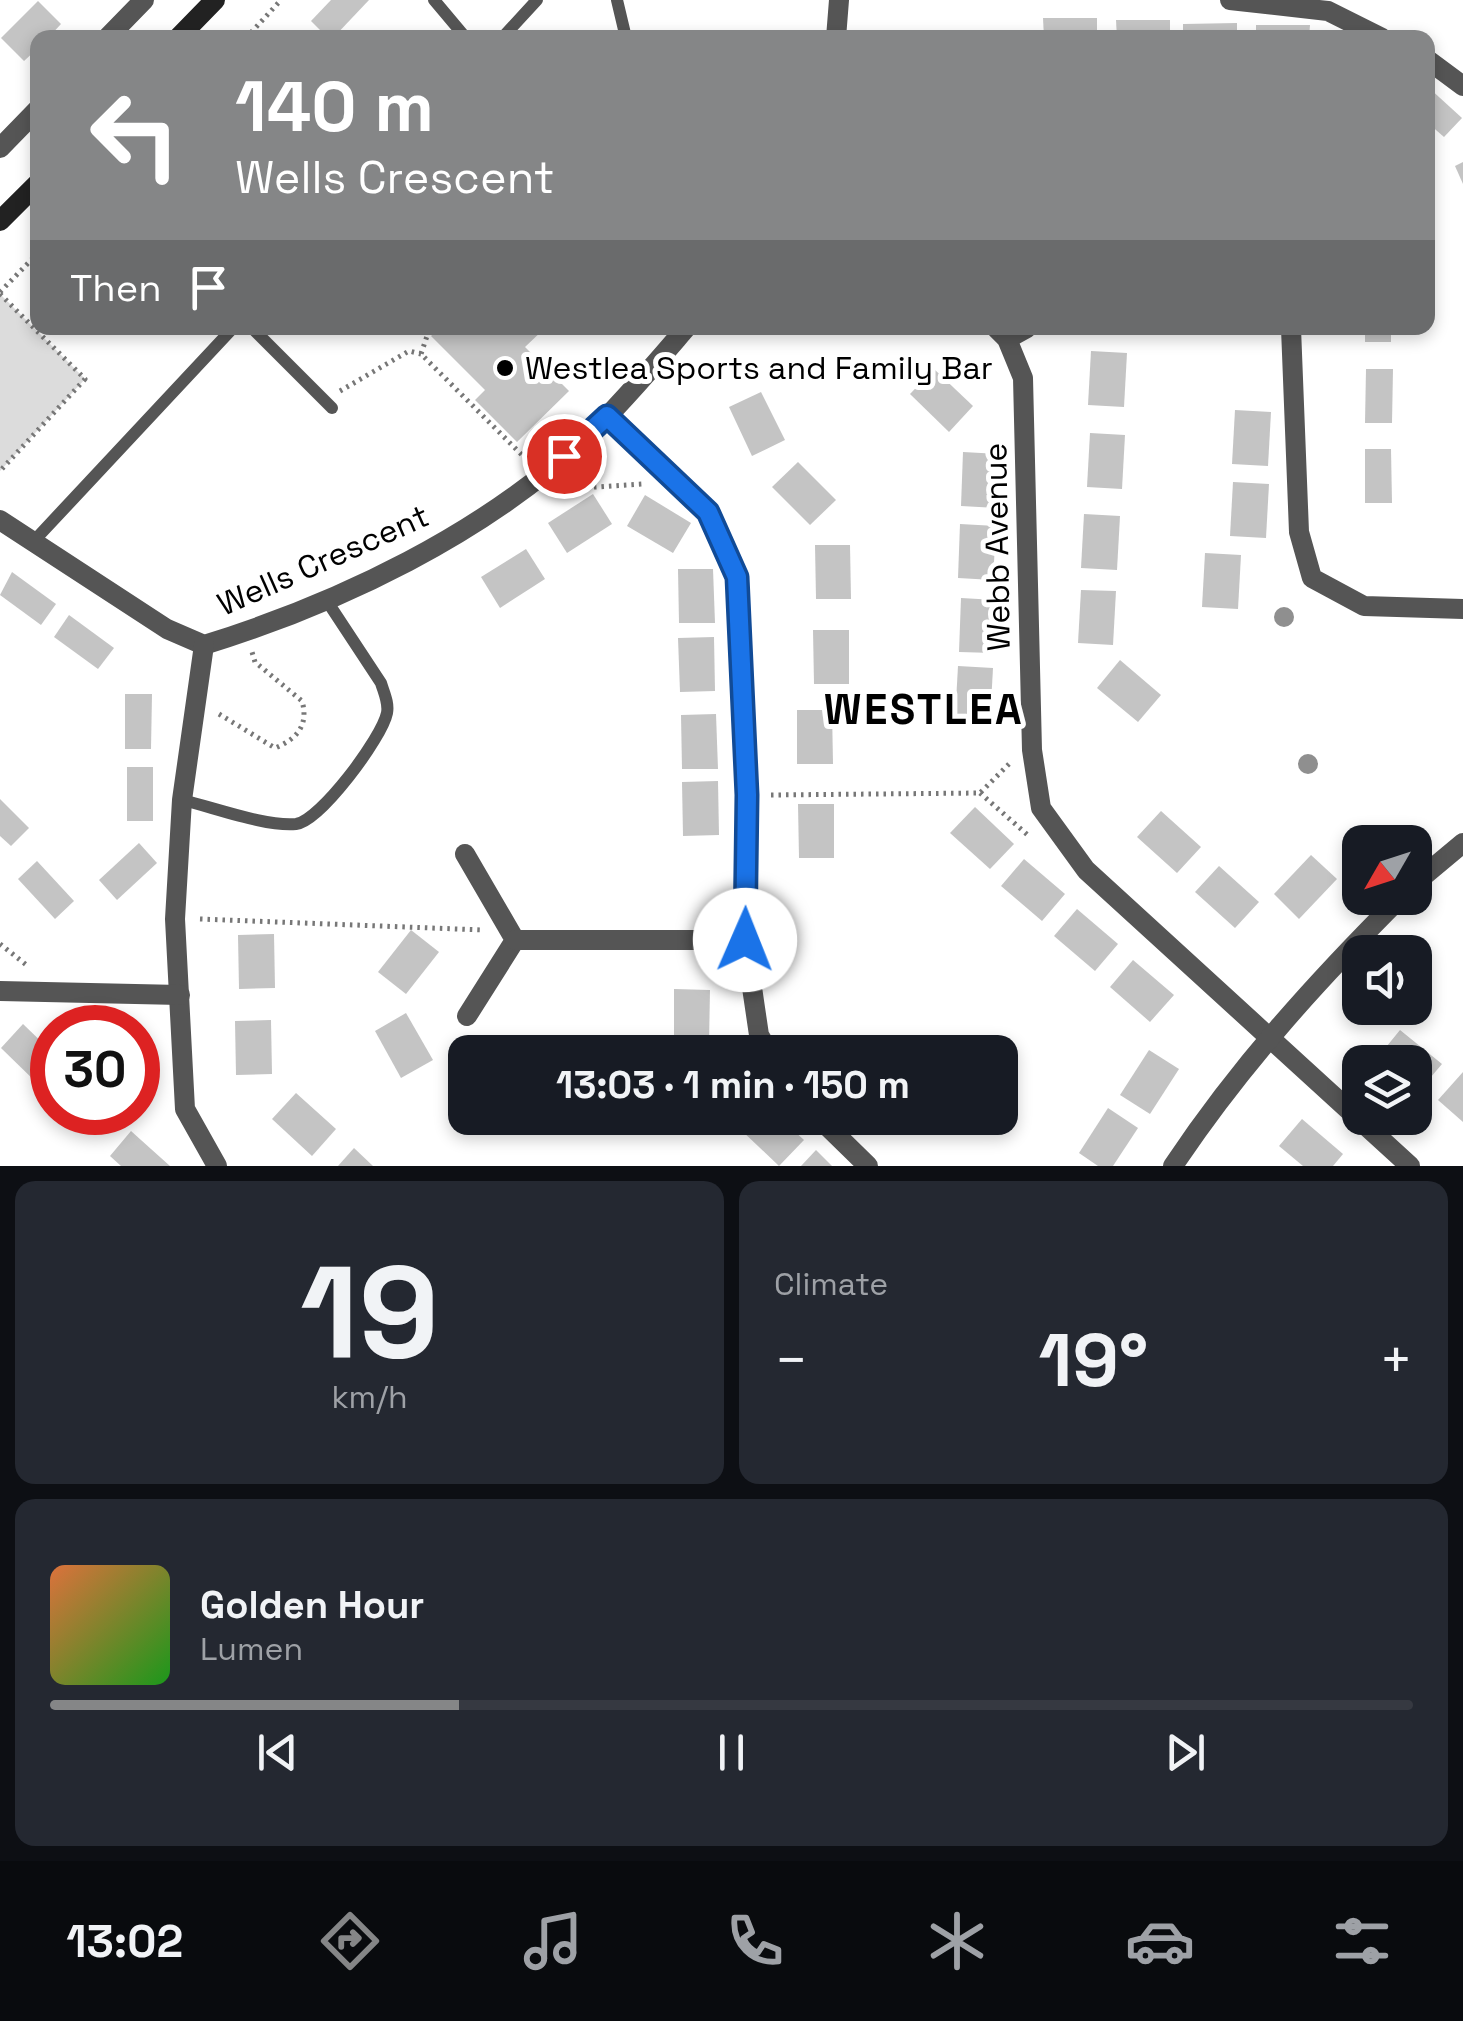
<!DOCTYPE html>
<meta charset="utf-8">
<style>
body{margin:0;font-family:"Space Grotesk",sans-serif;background:#242831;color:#f1f3f6;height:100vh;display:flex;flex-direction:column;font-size:38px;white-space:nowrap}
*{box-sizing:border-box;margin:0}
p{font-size:32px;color:#9ea1a6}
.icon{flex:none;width:55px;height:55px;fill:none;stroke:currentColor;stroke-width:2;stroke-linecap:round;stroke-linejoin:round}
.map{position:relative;height:1166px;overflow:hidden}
.panel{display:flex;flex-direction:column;gap:15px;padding:15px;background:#0d0f14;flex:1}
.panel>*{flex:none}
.top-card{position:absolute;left:30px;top:30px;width:1405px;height:305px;border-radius:20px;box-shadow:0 5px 15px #0003;background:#858687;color:#fff;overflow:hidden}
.needle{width:65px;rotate:231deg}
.tools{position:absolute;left:1342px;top:825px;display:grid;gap:20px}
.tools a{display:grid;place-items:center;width:90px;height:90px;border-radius:20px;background:#171b24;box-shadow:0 5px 15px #0003;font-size:50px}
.speed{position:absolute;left:30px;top:1005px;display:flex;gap:20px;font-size:50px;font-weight:700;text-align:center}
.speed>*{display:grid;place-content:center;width:130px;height:130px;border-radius:50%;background:#171b24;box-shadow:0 5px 15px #0003;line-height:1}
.speed .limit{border:15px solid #d22;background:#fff;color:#111}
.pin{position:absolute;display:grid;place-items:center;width:85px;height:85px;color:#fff;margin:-42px;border:5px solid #fff;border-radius:50%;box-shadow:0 2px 10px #0007}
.me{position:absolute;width:110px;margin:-55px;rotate:1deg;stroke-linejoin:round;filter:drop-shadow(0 0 8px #0008)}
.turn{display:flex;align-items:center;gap:35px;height:210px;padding:0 40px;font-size:45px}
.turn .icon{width:130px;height:130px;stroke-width:2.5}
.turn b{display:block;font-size:70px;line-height:85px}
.then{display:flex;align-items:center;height:95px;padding:0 40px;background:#0003;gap:20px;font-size:38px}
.big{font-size:75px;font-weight:600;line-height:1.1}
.panel .tile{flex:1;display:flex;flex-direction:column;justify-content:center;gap:15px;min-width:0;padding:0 35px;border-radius:20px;background:#242831}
.panel .dial{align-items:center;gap:0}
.dial b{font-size:130px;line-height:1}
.song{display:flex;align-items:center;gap:30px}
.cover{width:120px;height:120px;border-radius:15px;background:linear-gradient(135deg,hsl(20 70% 55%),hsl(120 70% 35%))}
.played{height:10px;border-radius:5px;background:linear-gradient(90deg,#858687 30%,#363941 30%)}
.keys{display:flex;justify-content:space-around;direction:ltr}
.heat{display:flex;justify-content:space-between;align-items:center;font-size:55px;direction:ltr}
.panel .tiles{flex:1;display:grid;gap:15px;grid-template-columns:1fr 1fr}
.tile:last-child{grid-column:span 2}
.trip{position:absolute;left:448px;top:1035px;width:570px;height:100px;border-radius:20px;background:#171b24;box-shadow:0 5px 15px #0003;font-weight:600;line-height:100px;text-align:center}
.tab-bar{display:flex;height:160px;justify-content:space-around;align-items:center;background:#090b0e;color:#9ea1a6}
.tab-bar .icon{width:70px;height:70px}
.tab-bar .current{color:#858687}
.tab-bar b{font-size:45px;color:#f1f3f6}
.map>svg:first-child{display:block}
</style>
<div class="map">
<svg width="1463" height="1166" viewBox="0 0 1463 1166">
<rect width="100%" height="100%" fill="#fff"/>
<polygon fill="#dcdcdc" points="0,294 85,379 0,471"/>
<g fill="#c4c4c4">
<polygon points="331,0 369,0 333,38 328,38 311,21"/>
<polygon points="38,1 61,24 48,38 38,38 38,48 24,61 1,38"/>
<polygon points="1043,18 1097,18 1097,38 1044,38"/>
<polygon points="1116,20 1170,20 1170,38 1117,38"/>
<polygon points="1237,23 1237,38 1183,38 1183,24"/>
<polygon points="1256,25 1310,25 1309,38 1256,38"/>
<polygon points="1428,87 1462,118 1444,137 1428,123"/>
<polygon points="1463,162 1463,184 1455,166"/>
<polygon points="440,328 545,328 525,347 569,391 517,442 475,400 485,390 431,336"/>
<rect x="1365" y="328" width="26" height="14"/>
<polygon points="1091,351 1127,353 1124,407 1088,405"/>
<polygon points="934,369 973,406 949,432 910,394"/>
<polygon points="1366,369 1393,369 1392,423 1365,423"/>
<polygon points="761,392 785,440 752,456 729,407"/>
<polygon points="1235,410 1271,412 1268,466 1232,464"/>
<polygon points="1090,433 1125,435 1122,489 1087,487"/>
<polygon points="1365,449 1391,449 1392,503 1365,503"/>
<polygon points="963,452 999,454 997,508 961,506"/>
<polygon points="798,462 836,500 810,525 772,487"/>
<polygon points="1233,482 1269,484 1266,538 1230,536"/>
<polygon points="593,494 612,524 567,553 548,523"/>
<polygon points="645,495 691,523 673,553 627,526"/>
<polygon points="1084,514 1120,516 1117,570 1081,568"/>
<polygon points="960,524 996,526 993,580 958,578"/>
<polygon points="815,545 850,545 851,599 816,599"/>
<polygon points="526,549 545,579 500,608 481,577"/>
<polygon points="1205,553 1241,555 1238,609 1202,607"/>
<polygon points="678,569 713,569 715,623 679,623"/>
<polygon points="12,572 56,604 41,625 0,595"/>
<polygon points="1081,590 1116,591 1113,645 1078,643"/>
<polygon points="961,598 996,600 994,653 959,652"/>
<polygon points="69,615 114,648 98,669 54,637"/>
<polygon points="813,630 849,630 849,684 814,684"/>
<polygon points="714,637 715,691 680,692 678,638"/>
<polygon points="1120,660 1161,695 1138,722 1097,688"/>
<polygon points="958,666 993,668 990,722 955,720"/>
<polygon points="125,694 152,694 151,749 125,749"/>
<polygon points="797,710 832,710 833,764 797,764"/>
<polygon points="716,714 718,769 682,769 681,715"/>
<rect x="127" y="767" width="26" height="54"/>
<polygon points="718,781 719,835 683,836 682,782"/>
<polygon points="0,799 29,828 11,846 0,836"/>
<polygon points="798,804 834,804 834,858 799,858"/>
<polygon points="975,807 1014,844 990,869 950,833"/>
<polygon points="1161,811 1201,847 1177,873 1137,837"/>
<polygon points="139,843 157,863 117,900 99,880"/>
<polygon points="1311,855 1337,879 1299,919 1274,894"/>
<polygon points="1024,859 1065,894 1042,921 1001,886"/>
<polygon points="37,861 74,901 55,919 18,879"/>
<polygon points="1219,866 1259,902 1235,928 1195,892"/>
<polygon points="1077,909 1118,944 1095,971 1054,936"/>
<polygon points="411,930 439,952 406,994 378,972"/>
<polygon points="274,934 275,988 239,989 238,935"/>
<polygon points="1133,960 1174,995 1150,1022 1110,987"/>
<polygon points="674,989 710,990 709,1044 674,1043"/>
<polygon points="406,1013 433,1060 401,1078 375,1031"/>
<polygon points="271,1020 272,1074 236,1075 235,1021"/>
<polygon points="23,1024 52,1052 52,1071 39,1085 1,1048"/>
<polygon points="1400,1030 1442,1064 1419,1091 1415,1062 1384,1062 1378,1057"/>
<polygon points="1149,1050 1179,1069 1150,1114 1120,1095"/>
<polygon points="1463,1072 1463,1122 1438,1100"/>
<polygon points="296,1093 336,1129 312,1156 272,1119"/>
<polygon points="1108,1108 1138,1128 1113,1166 1098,1166 1079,1153"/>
<polygon points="751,1118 780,1118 804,1140 779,1166 740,1129"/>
<polygon points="1302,1119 1343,1154 1333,1166 1303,1166 1279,1146"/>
<polygon points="131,1131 151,1149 170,1166 121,1166 110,1156"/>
<polygon points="354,1148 373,1166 338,1166"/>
<polygon points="816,1150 832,1166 801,1166"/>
</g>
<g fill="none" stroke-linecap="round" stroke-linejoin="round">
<g stroke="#777" stroke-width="5" stroke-dasharray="2.5 5" stroke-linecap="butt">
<polyline points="246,38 281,0"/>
<polyline points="0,292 38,253"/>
<polyline points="0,294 85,379 0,471"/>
<polyline points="429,330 421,354 526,459"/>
<polyline points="340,391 409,351 421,354"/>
<polyline points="564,489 643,484"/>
<path d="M219,714L275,748C297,739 309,725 302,701L255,662L252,652"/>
<polyline points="980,793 1030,837"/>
<polyline points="771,795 980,793 1012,761"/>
<polyline points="200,919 483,930"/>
<polyline points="0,944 29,967"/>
</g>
<g stroke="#555" stroke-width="12">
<polyline points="434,0 466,38"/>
<polyline points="617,0 626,38"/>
<polyline points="502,38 537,0"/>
<polyline points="252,328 332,408"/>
<polyline points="32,543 233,328"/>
<path d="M182,800C213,807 266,827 296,824C320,821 382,738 387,713C389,703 384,693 381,683L325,598"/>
</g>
<g stroke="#555" stroke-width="20">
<polyline points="1230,0 1328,11 1382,38"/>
<polyline points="107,38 144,0"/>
<polyline points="836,38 839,0"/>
<polyline points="1428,60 1463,86"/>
<polyline points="0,148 38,109"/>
<polyline points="996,328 1007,339 1023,378 1032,750 1041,808 1086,870 1410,1166"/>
<polyline points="1291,328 1299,532 1312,578 1364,606 1463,609"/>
<polyline points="1007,339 1027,328"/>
<polyline points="607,416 708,512 737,577 747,795 745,940 759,1035 769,1052"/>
<path d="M0,520L167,629L204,645C340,603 484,534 589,435C623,402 655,364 686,328"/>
<polyline points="204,645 182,800 175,919 185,1109 217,1166"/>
<polyline points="465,854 515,940 467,1016"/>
<polyline points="1415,883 1463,843"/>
<polyline points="515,940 745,940"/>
<polyline points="0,991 180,995"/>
<polyline points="819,1118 868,1166"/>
<path d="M1173,1166C1239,1067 1316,982 1400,898"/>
</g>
<g stroke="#222" stroke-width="20">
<polyline points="178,38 215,0"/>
<polyline points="0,221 38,183"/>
</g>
</g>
<g fill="#8f8f8f">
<circle cx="1284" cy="617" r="10"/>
<circle cx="1308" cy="764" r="10"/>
</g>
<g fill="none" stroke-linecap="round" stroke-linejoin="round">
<defs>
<polyline id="route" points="564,456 607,416 708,512 737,577 747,795 745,940"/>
</defs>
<use href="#route" stroke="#114b97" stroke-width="25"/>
<use href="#route" stroke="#1a73e8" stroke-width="18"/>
</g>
<circle fill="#000" stroke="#fff" stroke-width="4" cx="505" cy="368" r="10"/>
<g text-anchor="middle" stroke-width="10" stroke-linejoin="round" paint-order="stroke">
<g font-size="32" fill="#000" stroke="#fff" text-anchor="start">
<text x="525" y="379">Westlea Sports and Family Bar</text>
</g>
<g font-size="32" fill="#000" stroke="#fff">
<text transform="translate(997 547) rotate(-91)" y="11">Webb Avenue</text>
<text transform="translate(323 560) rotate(-24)" y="11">Wells Crescent</text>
</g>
<g font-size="42" font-weight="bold" letter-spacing="2.5" fill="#000" stroke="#fff">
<text x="924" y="724">WESTLEA</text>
</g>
</g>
</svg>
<div class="tools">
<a><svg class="needle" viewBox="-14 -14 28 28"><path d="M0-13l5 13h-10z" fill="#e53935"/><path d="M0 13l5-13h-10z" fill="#9ea1a6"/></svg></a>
<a><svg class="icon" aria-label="sound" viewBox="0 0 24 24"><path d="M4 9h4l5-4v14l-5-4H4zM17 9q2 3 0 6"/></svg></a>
<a><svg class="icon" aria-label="layers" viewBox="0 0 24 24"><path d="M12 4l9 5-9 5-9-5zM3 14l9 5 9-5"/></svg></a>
</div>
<div class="speed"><div class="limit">30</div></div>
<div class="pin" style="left:564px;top:456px;background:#d93025"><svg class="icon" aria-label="arrive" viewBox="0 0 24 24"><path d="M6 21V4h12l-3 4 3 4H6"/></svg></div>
<svg class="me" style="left:745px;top:940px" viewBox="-20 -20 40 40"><circle r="19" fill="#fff"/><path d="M0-13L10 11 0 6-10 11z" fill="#1a73e8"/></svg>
<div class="trip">13:03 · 1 min · 150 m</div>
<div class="top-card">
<div class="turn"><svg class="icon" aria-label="left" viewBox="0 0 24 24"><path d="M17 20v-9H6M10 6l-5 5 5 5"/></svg><div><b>140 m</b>Wells Crescent</div></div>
<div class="then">Then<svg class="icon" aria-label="arrive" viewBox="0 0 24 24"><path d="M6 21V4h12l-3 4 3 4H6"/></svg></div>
</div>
</div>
<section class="panel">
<div class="tiles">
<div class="tile dial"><b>19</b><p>km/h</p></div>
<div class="tile"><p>Climate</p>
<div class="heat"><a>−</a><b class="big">19°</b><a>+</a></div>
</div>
<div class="tile">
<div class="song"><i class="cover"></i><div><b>Golden Hour</b><p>Lumen</p></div></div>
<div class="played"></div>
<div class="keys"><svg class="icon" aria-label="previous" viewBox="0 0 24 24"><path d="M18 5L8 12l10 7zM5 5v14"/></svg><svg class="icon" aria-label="pause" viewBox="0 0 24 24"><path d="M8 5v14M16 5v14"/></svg><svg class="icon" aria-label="next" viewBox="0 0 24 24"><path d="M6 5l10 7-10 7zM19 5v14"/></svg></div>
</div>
</div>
</section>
<nav class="tab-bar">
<b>13:02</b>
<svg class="icon current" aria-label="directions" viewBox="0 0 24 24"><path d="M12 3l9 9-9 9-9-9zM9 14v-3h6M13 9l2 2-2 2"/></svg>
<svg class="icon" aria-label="music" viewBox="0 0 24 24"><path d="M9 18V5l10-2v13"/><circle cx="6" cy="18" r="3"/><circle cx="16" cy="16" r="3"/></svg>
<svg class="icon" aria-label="phone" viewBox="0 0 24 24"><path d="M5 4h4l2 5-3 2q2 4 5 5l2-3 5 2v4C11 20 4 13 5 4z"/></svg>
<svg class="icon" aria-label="climate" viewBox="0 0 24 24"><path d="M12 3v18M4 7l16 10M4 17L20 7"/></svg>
<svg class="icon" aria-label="car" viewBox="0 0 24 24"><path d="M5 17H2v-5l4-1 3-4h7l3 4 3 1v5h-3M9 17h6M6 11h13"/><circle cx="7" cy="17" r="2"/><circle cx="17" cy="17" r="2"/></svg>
<svg class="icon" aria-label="filters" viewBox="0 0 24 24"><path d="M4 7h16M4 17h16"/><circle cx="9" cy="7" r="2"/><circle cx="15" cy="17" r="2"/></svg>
</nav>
